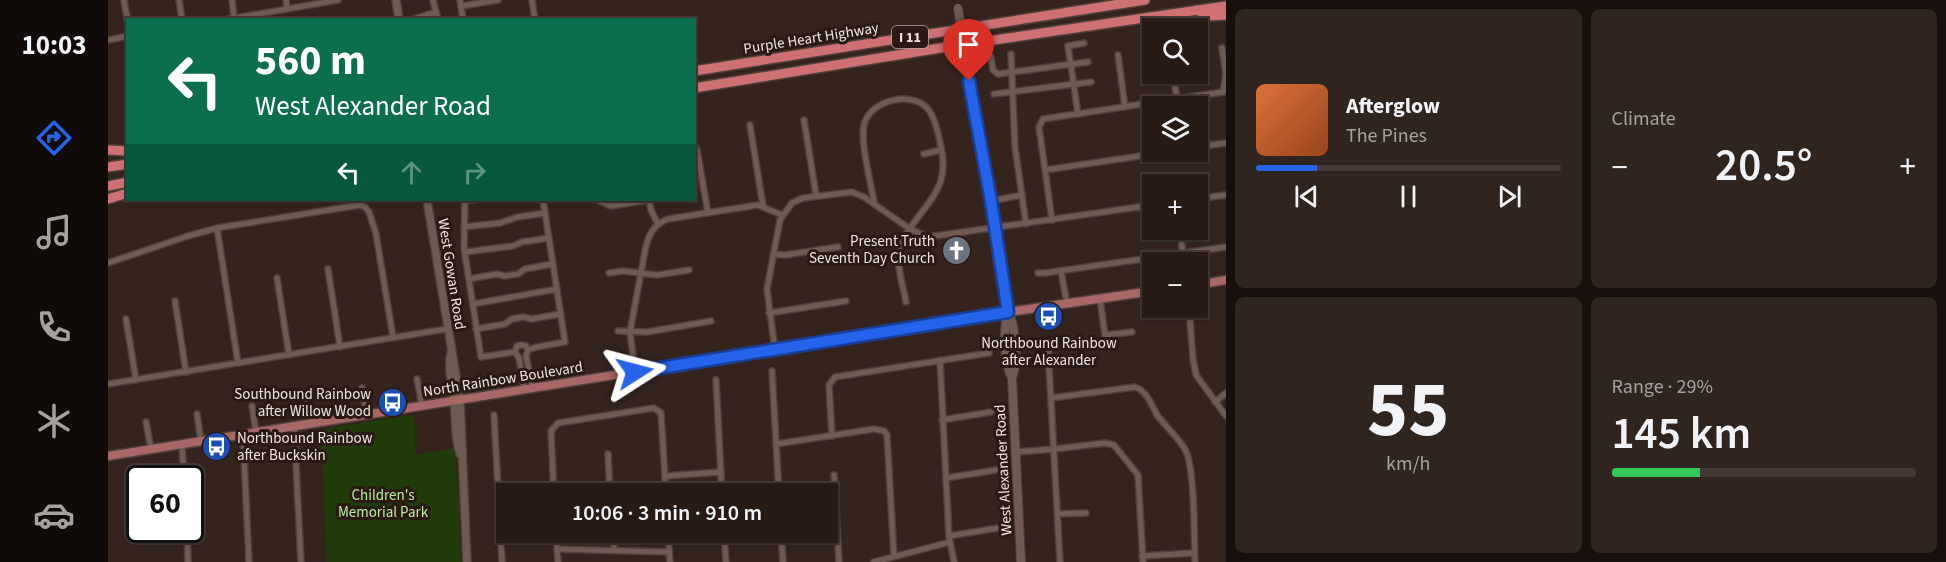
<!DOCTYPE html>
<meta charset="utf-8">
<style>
body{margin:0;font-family:"Source Sans 3",sans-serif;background:#30241f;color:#f1f3f6;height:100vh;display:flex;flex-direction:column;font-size:22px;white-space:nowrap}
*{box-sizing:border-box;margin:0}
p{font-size:20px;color:#a5a1a1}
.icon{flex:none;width:33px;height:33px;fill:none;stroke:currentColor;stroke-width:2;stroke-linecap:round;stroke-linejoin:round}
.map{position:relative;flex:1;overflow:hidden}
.side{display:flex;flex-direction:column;gap:9px;padding:9px;background:#160f0c;width:720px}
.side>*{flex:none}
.banner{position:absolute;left:18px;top:18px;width:570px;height:183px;border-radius:0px;box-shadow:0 2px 4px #0004,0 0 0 2px #443935;background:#0b6e4f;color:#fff;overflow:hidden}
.fabs{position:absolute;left:1034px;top:18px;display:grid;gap:12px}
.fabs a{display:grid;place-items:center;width:66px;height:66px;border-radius:0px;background:#281b16;box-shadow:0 2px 4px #0004,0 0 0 2px #443935;font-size:30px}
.speed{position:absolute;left:18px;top:465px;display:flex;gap:12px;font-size:30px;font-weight:700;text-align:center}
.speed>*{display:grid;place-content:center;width:78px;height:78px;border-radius:50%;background:#281b16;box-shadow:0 2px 4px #0004,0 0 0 2px #443935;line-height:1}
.speed .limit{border:3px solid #111;border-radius:9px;background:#fff;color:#111}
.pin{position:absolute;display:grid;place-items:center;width:51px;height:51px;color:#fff;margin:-62px -26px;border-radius:50% 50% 50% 0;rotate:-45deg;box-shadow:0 0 6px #0007}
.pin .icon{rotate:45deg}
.me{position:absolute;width:66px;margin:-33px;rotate:81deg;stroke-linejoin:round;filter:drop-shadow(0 0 4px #0008)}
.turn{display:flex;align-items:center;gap:21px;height:126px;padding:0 30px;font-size:27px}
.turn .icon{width:78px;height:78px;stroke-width:2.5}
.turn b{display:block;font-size:42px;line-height:51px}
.lanes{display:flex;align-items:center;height:57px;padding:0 30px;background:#0003;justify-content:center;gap:30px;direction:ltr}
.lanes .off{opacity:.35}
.big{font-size:45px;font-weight:600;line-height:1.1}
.side .widget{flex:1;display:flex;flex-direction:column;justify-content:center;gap:9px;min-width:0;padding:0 21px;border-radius:9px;background:#30241f}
.side .dial{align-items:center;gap:0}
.dial b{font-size:78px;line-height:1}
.song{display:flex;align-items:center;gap:18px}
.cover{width:72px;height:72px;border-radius:9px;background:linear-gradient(135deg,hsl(20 70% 55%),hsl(20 70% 35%))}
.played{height:6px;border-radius:3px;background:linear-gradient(90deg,#2563eb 20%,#443935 20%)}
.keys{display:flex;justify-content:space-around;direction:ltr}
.heat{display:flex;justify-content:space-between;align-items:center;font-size:33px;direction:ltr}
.charge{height:9px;border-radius:4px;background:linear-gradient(90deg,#34c759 29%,#443935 0)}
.side .tiles{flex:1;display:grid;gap:9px;grid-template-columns:repeat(2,1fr)}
.trip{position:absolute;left:388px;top:483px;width:342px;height:60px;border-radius:0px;background:#281b16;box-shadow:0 2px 4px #0004,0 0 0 2px #443935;font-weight:600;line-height:60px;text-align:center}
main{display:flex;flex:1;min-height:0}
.tabs{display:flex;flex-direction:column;width:108px;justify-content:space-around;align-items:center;background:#100b09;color:#a5a1a1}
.tabs .icon{width:42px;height:42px}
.tabs .selected{color:#2563eb}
.tabs b{font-size:27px;color:#f1f3f6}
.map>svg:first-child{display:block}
</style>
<main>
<nav class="tabs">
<b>10:03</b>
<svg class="icon selected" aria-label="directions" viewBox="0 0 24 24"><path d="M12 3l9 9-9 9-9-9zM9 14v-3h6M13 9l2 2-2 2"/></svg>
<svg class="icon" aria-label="music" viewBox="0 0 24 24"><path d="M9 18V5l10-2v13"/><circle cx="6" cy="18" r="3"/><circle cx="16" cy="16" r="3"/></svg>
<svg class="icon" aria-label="phone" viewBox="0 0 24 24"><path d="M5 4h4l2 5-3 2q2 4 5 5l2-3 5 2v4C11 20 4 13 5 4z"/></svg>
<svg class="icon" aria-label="climate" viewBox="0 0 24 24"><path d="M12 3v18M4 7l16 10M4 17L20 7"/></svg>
<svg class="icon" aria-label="car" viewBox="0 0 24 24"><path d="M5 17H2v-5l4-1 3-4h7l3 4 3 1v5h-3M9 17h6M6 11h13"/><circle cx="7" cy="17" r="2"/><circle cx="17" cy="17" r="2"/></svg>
</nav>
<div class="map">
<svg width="1118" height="562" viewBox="0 0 1118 562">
<rect width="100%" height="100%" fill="#35241e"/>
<polygon fill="#1f3c0a" points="306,415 308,455 347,448 353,562 219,562 213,429"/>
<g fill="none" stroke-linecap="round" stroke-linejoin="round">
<defs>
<g id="minor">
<polyline points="16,0 20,24"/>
<polyline points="71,0 74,20"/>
<polyline points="124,0 126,18"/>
<polyline points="178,0 179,9"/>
<polyline points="325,0 330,20"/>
<polyline points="352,0 355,20"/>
<polyline points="424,0 427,20"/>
<polyline points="353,6 390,0"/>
<polyline points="306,19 328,12"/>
<polyline points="116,20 230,0"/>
<polyline points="0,40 20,36"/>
<polyline points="1114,48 1118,74 1115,92"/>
<polyline points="903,54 907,147 918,224"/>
<polyline points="1010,55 1017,107"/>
<polyline points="883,57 885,70 890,74 980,62"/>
<polyline points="1065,74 1069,99"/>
<polyline points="886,94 983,82"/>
<polyline points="970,114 960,46 976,43"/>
<polyline points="696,120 708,195"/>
<polyline points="642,125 655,206"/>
<polyline points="586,146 589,150 600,213"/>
<polyline points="1089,147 1118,143"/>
<polyline points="816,154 833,150"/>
<polyline points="937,170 1059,152"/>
<polyline points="1089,199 1118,195"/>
<polyline points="366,200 357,200 356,248 373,357 407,352 409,346 413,345 418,346 420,350"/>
<polyline points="490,200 503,206 541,200"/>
<polyline points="541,200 543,210 550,224"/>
<polyline points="883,201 914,195"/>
<path d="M766,202C763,183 752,143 756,125C761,101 802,90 819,108C826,115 830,132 832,142C842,182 827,194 805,224C800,232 793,239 791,248C788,264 795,286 798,302"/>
<polyline points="944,220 931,127 935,119 1115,92"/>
<polyline points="356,227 392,223 410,217 437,213"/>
<polyline points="109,228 130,363"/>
<polyline points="1072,230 1076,262"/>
<polyline points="357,252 405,246 414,242 441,238"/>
<polyline points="665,254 677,255 730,247"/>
<polyline points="0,263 80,236 109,228 252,205 257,207 261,212 268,234 285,337"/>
<polyline points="220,269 232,347"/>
<polyline points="953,271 959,304"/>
<polyline points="501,273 515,271 549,275 581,270"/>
<polyline points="930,273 937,273 1118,247"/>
<polyline points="169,278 181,355"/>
<polyline points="361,279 389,274 397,276 410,274 417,269 445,264"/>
<polyline points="992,299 997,335 1024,332"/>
<polyline points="67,301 78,372"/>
<polyline points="365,304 449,289"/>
<polyline points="1081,308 1085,359 1088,375 1118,416"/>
<polyline points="661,313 738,301"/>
<polyline points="18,319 28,380"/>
<polyline points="368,329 397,324 404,319 415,317 424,319 452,314"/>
<polyline points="510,331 539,332 603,321"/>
<polyline points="940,347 952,562"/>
<polyline points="420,350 429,347 457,342 435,200"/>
<polyline points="420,350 418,356 425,388"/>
<polyline points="667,350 659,289 672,220 684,203 695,198 744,192 756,197 802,229 820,237 1044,205"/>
<polyline points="407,352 411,358 416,390"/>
<polyline points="832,360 841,536 846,562"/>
<polyline points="664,371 671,494"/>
<path d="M527,372L522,332L537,251C540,235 545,225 560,219L650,205L674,215"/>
<polyline points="309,379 314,406"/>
<polyline points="608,380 614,494"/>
<polyline points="0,384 338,329"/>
<polyline points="254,388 259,415"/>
<polyline points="199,397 203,424"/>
<path d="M943,398L1027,387C1039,391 1043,404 1049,415C1058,427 1071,438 1078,451C1087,472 1086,537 1087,562"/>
<polyline points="1107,402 1118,393"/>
<polyline points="144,406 148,432"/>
<polyline points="89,414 93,441"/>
<polyline points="386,415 394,562"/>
<polyline points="834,420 883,412"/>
<polyline points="38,422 43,449"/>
<polyline points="186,426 193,562"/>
<polyline points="135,435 141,562"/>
<polyline points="724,436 721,385 727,377 881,353"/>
<polyline points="668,444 766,429 776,431 779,435 786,556"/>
<polyline points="74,445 76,478"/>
<polyline points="907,452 947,449 997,443 1006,445 1030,475 1035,562"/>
<polyline points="500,454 502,494"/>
<polyline points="726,475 731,562"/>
<polyline points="557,476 613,472"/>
<polyline points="838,478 888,470"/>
<polyline points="390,493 446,489"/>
<polyline points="446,494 443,431 450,423 546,408 553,413 558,494"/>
<polyline points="950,514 978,513"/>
<polyline points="79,530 80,562"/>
<polyline points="448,532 450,562"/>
<polyline points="505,532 506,549"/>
<polyline points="560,532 562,562"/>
<polyline points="616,532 618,562"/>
<polyline points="673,532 675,562"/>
<polyline points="841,536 890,528"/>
<polyline points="449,549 561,552"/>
<polyline points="1034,556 1086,553"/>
<polyline points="766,562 842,542"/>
</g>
<g id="tertiary">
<polyline points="288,0 291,20"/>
<polyline points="319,200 352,400 359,562"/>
<path d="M343,353C339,369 345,386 346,401C348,418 346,437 352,454"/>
</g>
<g id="secondary">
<path d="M859,63C872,146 888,229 900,312C908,326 910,363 904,378"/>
<path d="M900,312C895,328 896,363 904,378L913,562"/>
</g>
<g id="primary">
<polyline points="1089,285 1118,280"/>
<polyline points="0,456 900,312 1044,291"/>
</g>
<g id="motorway">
<polyline points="1089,10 1101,16 1118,15"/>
<polyline points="859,44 1118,6"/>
<polyline points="586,71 1037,0"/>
<polyline points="586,88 851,45"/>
<polyline points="0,150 20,151"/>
<polyline points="0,167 20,164"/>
<polyline points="0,186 20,182"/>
<polyline points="0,199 20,193"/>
</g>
</defs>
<use href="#minor" stroke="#4f403b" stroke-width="8"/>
<use href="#tertiary" stroke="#4f403b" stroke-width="10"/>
<use href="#secondary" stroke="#4f403b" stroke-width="10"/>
<use href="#primary" stroke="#4f403b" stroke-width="11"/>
<use href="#motorway" stroke="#4f403b" stroke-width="12"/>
<use href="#minor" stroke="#6f5b54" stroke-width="5"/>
<use href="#tertiary" stroke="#6f5b54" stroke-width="7"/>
<use href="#secondary" stroke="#6f5b54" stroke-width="8"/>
<use href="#primary" stroke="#a86867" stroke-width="8"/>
<use href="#motorway" stroke="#ce7074" stroke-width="9"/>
<defs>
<polyline id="secondary-bridge" points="850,8 859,63"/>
</defs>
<use href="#secondary-bridge" stroke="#4f403b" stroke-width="10" stroke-linecap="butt"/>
<use href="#secondary-bridge" stroke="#6f5b54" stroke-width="8"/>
</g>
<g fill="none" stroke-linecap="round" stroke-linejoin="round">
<defs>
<polyline id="route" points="527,372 900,312 883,201 861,81"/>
</defs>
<use href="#route" stroke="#184099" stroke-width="15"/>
<use href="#route" stroke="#2563eb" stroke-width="10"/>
</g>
<defs>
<symbol id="church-disc" viewBox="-11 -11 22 22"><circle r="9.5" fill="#6b7280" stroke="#2b1a14"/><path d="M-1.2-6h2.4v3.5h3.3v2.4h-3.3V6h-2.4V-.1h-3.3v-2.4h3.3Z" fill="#fff"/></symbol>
<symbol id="bus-disc" viewBox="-11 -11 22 22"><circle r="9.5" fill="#1a4fb4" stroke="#2b1a14"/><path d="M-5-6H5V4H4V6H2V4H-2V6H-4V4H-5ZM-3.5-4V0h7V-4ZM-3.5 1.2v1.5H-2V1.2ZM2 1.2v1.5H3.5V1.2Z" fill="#fff"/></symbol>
</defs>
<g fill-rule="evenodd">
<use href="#church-disc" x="832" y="234" width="33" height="33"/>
<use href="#bus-disc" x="924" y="300" width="33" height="33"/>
<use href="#bus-disc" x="268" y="386" width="33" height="33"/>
<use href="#bus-disc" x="92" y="430" width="33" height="33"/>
</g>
<g text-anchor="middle" stroke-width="6" stroke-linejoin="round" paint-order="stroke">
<rect fill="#2b1a14" stroke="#b4a7a2" stroke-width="1.5" x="784" y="26" width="36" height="22" rx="4.5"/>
<g font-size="14" font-weight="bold" fill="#efe3df">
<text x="802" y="42">I 11</text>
</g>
<g font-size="15" fill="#efe3df" stroke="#2b1a14">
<text transform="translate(703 38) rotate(-9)" y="5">Purple Heart Highway</text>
<text transform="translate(344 274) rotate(81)" y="5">West Gowan Road</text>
<text transform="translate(395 379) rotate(-9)" y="5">North Rainbow Boulevard</text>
<text transform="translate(895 470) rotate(-93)" y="5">West Alexander Road</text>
</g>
<g font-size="15" fill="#efe3df" stroke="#2b1a14" text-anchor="end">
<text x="827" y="246">Present Truth<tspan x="827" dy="17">Seventh Day Church</tspan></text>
<text x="941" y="348" text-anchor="middle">Northbound Rainbow<tspan x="941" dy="17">after Alexander</tspan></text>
<text x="263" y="399">Southbound Rainbow<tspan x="263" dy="17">after Willow Wood</tspan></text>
<text x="129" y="443" text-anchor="start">Northbound Rainbow<tspan x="129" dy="17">after Buckskin</tspan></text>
</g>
<g font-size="15" fill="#baeca0" stroke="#2b1a14">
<text x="275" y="500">Children's<tspan x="275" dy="17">Memorial Park</tspan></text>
</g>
</g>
</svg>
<div class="fabs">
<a><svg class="icon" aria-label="search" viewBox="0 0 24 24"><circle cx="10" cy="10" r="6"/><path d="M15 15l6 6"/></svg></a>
<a><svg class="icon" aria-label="layers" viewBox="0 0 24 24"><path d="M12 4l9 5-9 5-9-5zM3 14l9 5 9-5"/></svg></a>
<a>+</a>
<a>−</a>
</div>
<div class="speed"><div class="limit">60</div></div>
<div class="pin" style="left:861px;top:81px;background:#d93025"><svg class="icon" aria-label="arrive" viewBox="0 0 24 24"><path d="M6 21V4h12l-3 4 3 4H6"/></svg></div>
<svg class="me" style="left:527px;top:372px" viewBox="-20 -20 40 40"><path d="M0-17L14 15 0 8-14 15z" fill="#2563eb" stroke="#fff" stroke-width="4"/></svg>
<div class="trip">10:06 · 3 min · 910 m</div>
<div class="banner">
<div class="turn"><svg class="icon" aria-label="left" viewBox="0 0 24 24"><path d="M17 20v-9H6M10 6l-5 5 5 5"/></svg><div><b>560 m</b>West Alexander Road</div></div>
<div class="lanes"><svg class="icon" aria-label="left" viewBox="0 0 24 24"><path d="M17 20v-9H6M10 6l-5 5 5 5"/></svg><svg class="icon off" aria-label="ahead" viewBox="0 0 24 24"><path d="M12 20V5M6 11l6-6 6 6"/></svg><svg class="icon off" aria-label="right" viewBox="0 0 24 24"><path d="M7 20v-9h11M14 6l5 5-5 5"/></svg></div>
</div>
</div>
<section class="side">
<div class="tiles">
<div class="widget">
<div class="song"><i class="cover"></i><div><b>Afterglow</b><p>The Pines</p></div></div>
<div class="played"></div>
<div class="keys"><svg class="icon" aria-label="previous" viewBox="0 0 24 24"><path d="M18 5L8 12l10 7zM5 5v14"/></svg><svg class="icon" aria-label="pause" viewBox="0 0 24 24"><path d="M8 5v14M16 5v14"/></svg><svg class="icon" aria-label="next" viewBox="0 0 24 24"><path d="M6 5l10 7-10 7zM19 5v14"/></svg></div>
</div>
<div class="widget"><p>Climate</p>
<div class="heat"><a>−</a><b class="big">20.5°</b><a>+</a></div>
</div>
<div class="widget dial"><b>55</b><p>km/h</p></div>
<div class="widget"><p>Range · 29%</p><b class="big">145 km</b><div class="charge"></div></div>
</div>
</section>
</main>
